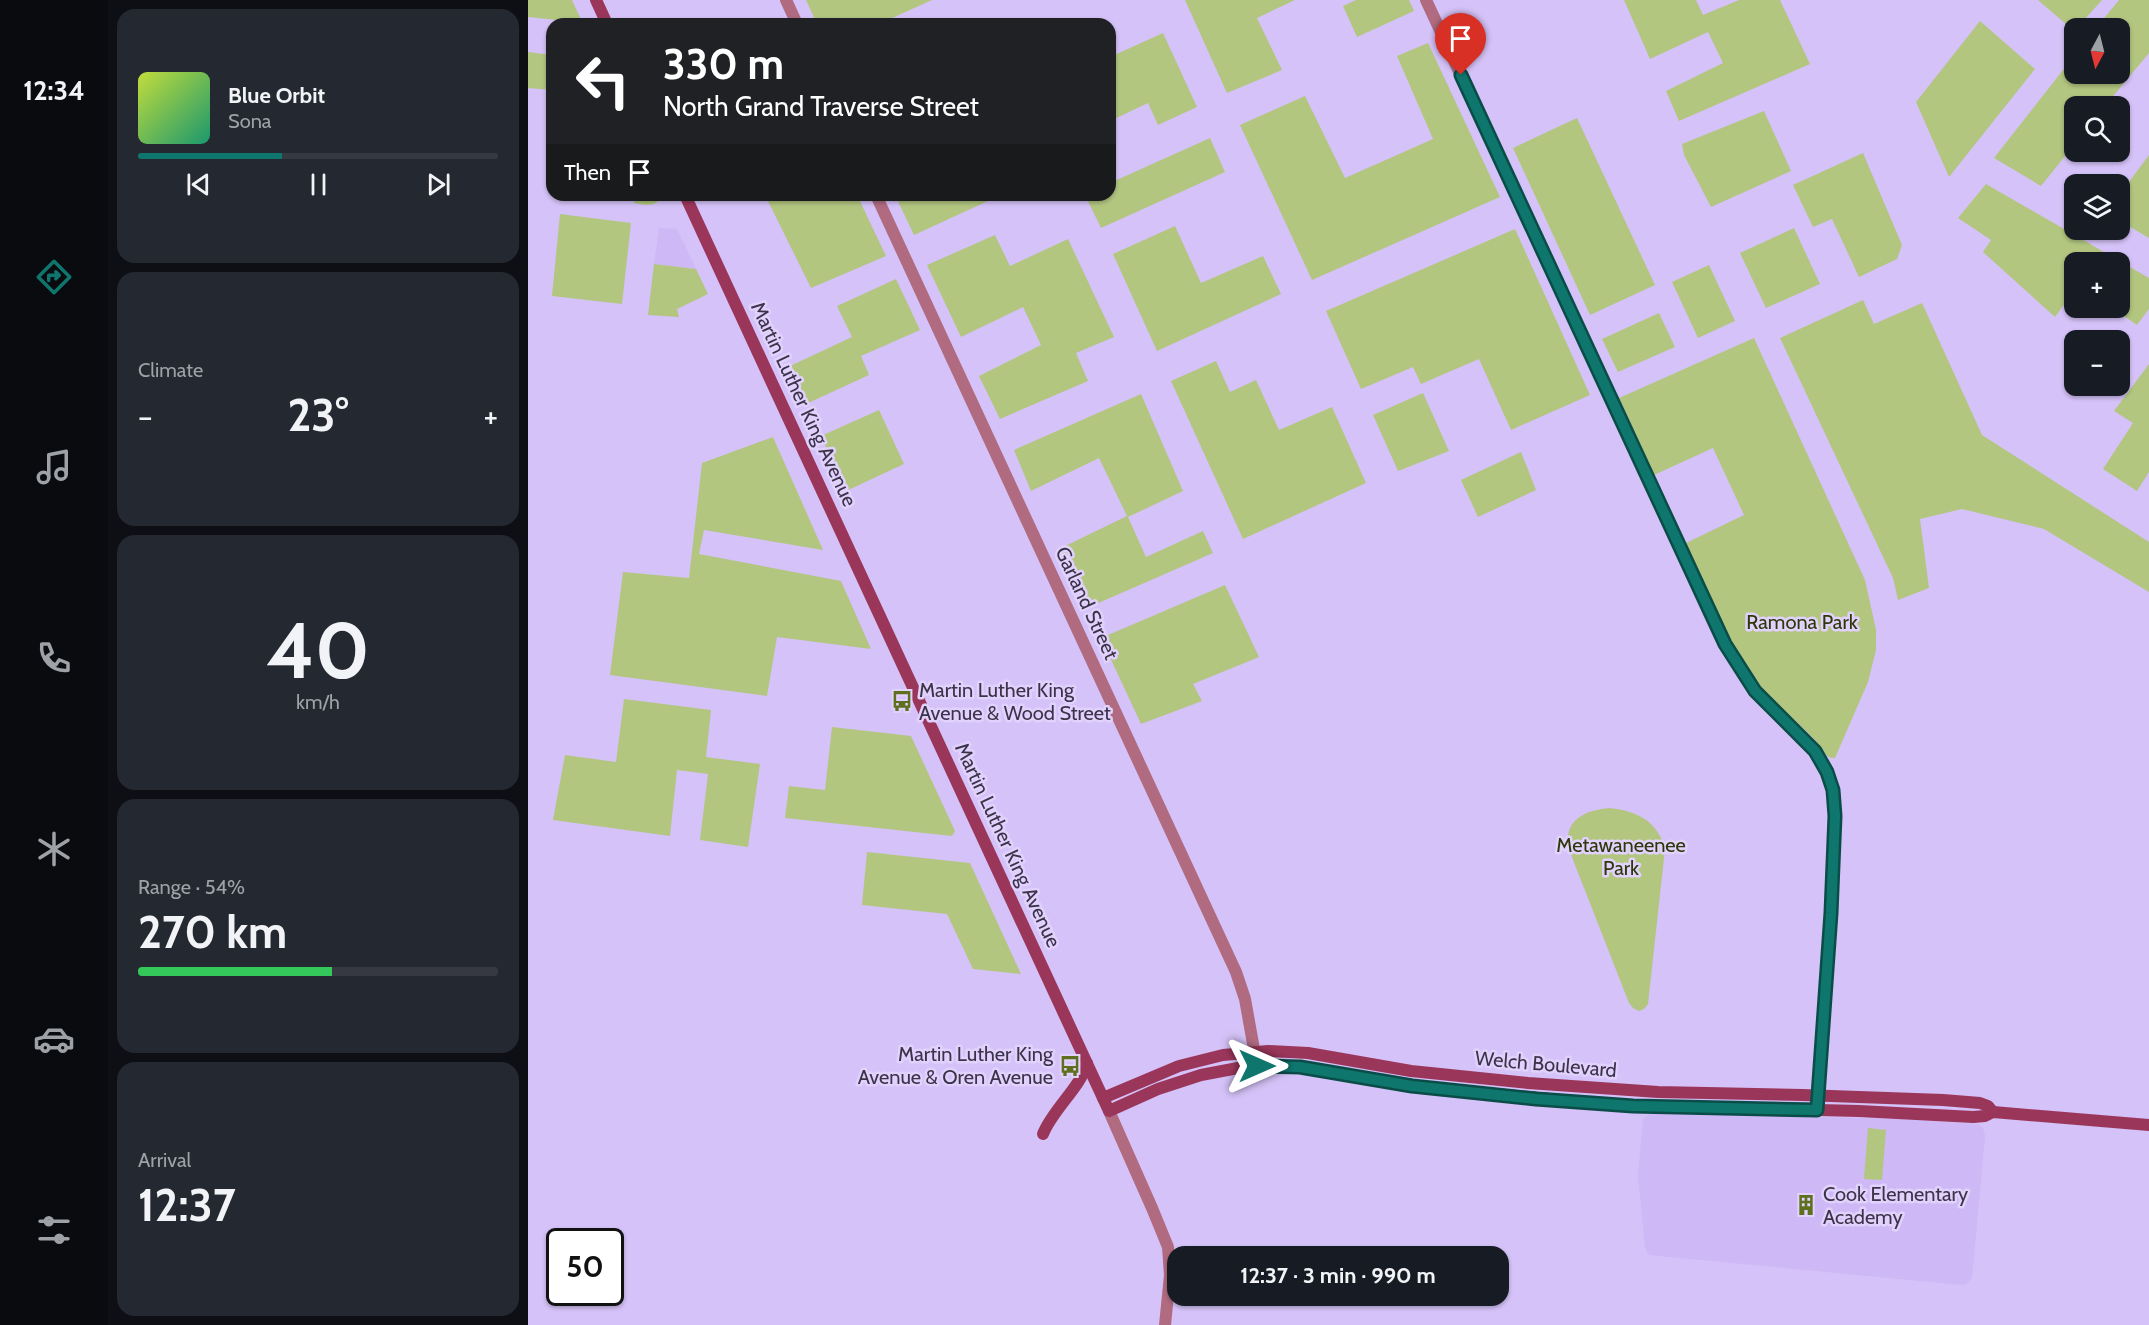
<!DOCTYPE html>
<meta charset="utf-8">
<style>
body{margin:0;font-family:Cabin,sans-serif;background:#242831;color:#f1f3f6;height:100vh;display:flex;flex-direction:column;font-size:22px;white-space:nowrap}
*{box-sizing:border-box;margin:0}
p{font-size:20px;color:#9ea1a6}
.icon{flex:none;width:33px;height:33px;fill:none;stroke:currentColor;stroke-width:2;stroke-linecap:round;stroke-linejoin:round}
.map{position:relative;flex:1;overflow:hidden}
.panel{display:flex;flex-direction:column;gap:9px;padding:9px;background:#0d0f14;width:420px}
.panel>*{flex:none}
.hud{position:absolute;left:18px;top:18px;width:570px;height:183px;border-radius:18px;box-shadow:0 2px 4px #0004;background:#202124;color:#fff;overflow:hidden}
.needle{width:39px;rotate:187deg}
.buttons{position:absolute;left:1536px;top:18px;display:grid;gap:12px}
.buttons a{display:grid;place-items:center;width:66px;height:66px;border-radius:12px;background:#171b24;box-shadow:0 2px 4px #0004;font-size:30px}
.speed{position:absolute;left:18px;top:1228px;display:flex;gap:12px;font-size:30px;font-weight:700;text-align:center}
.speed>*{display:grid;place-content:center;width:78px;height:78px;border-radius:50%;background:#171b24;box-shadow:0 2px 4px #0004;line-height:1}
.speed .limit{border:3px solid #111;border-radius:9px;background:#fff;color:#111}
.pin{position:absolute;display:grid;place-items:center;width:51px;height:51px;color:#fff;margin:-62px -26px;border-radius:50% 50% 50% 0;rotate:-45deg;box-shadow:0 0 6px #0007}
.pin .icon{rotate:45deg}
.me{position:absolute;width:66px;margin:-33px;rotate:90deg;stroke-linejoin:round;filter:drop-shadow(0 0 4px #0008)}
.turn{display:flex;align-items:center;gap:21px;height:126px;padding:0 18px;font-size:27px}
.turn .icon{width:78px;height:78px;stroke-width:2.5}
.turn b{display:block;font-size:42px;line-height:51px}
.then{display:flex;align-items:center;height:57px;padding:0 18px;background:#0003;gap:12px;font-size:22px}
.big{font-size:45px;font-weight:700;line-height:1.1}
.panel .card{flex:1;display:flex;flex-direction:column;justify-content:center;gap:9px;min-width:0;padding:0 21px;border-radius:18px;background:#242831}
.panel .dial{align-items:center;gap:0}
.dial b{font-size:78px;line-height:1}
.song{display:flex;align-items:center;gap:18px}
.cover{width:72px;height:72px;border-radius:9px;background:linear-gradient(135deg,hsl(70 70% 55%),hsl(160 70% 35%))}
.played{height:6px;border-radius:3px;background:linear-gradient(90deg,#0f766e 40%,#363941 40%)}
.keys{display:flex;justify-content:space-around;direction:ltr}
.heat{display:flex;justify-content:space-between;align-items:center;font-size:33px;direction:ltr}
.charge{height:9px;border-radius:4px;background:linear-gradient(90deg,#34c759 54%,#363941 0)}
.trip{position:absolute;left:639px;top:1246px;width:342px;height:60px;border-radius:18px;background:#171b24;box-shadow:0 2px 4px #0004;font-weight:700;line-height:60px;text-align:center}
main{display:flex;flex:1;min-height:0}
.dock{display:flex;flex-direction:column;width:108px;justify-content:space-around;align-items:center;background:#090b0e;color:#9ea1a6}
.dock .icon{width:42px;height:42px}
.dock .selected{color:#0f766e}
.dock b{font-size:27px;color:#f1f3f6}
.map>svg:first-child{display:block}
</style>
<main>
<nav class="dock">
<b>12:34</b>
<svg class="icon selected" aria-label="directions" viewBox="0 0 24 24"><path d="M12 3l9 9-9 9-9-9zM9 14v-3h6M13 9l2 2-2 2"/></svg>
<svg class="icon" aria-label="music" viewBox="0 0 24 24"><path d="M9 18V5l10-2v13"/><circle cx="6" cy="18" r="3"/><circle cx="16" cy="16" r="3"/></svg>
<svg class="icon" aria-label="phone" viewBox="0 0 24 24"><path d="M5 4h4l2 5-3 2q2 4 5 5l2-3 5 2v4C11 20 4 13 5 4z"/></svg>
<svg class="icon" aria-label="climate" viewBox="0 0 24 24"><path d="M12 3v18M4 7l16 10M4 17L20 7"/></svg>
<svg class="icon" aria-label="car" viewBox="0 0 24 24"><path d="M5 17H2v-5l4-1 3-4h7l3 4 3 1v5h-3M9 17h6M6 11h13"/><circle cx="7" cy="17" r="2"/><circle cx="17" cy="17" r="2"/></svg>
<svg class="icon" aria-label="filters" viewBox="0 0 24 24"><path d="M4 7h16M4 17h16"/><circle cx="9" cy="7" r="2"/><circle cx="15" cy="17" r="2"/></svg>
</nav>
<section class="panel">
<div class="card">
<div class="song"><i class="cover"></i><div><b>Blue Orbit</b><p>Sona</p></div></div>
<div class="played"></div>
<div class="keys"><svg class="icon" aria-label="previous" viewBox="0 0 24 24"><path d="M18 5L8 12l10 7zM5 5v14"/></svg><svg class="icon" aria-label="pause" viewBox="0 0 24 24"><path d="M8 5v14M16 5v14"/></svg><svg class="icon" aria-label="next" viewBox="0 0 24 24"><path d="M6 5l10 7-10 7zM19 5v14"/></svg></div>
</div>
<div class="card"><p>Climate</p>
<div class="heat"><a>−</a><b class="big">23°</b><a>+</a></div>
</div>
<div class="card dial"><b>40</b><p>km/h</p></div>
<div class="card"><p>Range · 54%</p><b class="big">270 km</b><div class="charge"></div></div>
<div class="card"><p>Arrival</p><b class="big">12:37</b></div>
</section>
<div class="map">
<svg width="1621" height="1325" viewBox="0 0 1621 1325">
<rect width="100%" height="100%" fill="#d5c2f8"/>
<g fill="#ceb8f5">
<polygon points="131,228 149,229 168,269 126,264"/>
<polygon points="1127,1113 1372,1119 1450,1124 1455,1128 1457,1136 1444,1278 1438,1284 1434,1285 1121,1255 1117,1247 1110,1176 1115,1119 1121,1114"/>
</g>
<g fill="#b2c680">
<polygon points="0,0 44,0 55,24 29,24 29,20 0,17"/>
<polygon points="278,0 404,0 351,24 289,24"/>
<polygon points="657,0 767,0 729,18 754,70 699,93"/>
<polygon points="828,0 881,0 886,11 829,37 815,6"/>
<polygon points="1096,0 1168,0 1175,15 1211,0 1252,0 1282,64 1151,121 1138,91 1195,63 1180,32 1122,59"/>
<polygon points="1510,0 1574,0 1546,31"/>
<polygon points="1591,0 1621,0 1621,53 1577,106 1546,106 1546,145 1513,186 1466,158 1546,56 1546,74 1592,74 1592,28 1568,28"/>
<polygon points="1452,21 1507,69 1421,177 1388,102"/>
<polygon points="635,33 669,107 630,125 620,103 582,121 582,57"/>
<polygon points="900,43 972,197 784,280 712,125 777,96 817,178 905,139 869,56"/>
<polygon points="0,52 24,55 24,90 0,88"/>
<polygon points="1236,111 1263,171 1183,207 1156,155 1154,144"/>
<polygon points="1049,118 1127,285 1062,315 985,148"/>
<polygon points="682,138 697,172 573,228 557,195 582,195 582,183"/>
<polygon points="1335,153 1374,245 1369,259 1331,277 1304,219 1285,227 1265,185"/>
<polygon points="1621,155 1621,238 1592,221 1592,194"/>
<polygon points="1458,184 1621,278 1621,309 1609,325 1584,308 1592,308 1592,262 1546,262 1546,291 1527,317 1455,252 1463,240 1430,218"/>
<path d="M107,195H134V196C127,208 118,205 106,203Z"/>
<polygon points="237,195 329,195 358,256 283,288"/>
<polygon points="367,195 473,195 386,235"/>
<polygon points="32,214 103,223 94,304 24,296"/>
<polygon points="647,226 673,283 735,256 753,294 629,351 585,254"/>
<polygon points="1266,228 1292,284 1238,308 1212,253"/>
<polygon points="987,229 1062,395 983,430 951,359 893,384 885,367 833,389 798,311"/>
<polygon points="467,235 482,266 540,239 586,337 548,353 560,381 472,419 451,376 513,345 495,307 433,337 399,265"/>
<polygon points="126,264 168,269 180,294 149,309 151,317 120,315"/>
<polygon points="1181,265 1207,321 1170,338 1144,282"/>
<polygon points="368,279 392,330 333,356 341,375 278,404 260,367 324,337 309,306"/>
<polygon points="1335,300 1346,324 1394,303 1454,435 1621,542 1621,592 1516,529 1434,509 1392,519 1401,588 1370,600 1365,578 1252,338"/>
<polygon points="1131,313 1147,347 1090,372 1074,339"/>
<path d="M1226,338L1337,580L1348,630V650L1340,682L1307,758C1296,759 1292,745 1285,738C1268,720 1247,705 1231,687C1198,647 1178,591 1156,544L1216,515L1185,448L1126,475L1091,398Z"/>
<polygon points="688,361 702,392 728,380 751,430 804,407 838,483 715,539 643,381"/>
<polygon points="1621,364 1621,472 1609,491 1575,469 1605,423 1586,411"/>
<polygon points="895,393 921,451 870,471 845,415"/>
<polygon points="613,394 655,491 600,517 618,557 675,531 685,553 559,608 531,549 599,516 571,458 503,491 486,450"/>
<polygon points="351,410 376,464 318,491 293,436"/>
<polygon points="245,437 295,550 176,530 171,554 313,581 343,649 249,637 239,696 82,675 95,572 161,578 174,463"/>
<polygon points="993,452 1008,490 950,517 933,480"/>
<polygon points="697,585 731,657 665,684 674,701 613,724 573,638"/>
<polygon points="96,699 183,710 178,757 232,764 220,847 172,840 180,774 149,770 142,836 25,820 37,755 88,762"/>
<polygon points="304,727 383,736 427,831 424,836 257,818 261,786 297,790"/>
<path d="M1082,808C1110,811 1130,822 1137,849L1120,1004L1116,1009L1111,1011L1105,1008L1101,1003L1040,847C1036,819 1058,810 1082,808Z"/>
<polygon points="339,852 442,863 493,974 445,969 419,914 334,905"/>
<polygon points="1340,1128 1358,1130 1354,1180 1336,1179"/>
</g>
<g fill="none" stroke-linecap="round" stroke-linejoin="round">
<g stroke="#b06b80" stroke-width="12">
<polyline points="258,0 269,24"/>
<polyline points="898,0 1196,644 1227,691 1287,751 1299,772 1305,790 1307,816 1303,913 1289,1106"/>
<polyline points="348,195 708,972 717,999 729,1066"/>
<polyline points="581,1111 624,1208 640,1247 642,1275 637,1325"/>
</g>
<g stroke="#9b365b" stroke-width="12">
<polyline points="68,0 79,24"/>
<polyline points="157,195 581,1111 630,1089 673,1075 710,1068 742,1066 780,1068 902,1088 1087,1105 1331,1111 1445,1117 1457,1116 1465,1112 1621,1125"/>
<polyline points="575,1098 651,1066 695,1055 740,1051 780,1053 883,1071 1000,1083 1130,1092 1275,1095 1415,1100 1452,1103 1460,1106 1465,1112"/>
<path d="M515,1134C525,1109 553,1087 559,1063"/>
</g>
</g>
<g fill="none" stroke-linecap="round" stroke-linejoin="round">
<defs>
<polyline id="route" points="729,1066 772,1067 884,1086 1008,1099 1105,1106 1289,1110 1303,913 1307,816 1305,790 1299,772 1287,751 1227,691 1197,644 933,75"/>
</defs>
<use href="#route" stroke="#0a4d48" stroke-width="15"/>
<use href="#route" stroke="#0f766e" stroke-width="10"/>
</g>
<defs>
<symbol id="bus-bare" viewBox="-9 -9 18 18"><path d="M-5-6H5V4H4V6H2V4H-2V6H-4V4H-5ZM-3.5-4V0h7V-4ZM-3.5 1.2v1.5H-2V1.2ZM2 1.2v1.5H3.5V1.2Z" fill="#5e701e" stroke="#e1d1fd" stroke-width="2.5" paint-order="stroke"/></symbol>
<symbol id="building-bare" viewBox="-9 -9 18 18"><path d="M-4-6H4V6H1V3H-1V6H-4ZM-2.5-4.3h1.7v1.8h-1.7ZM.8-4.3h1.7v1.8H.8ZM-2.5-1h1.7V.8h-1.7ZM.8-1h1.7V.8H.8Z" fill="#5e701e" stroke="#e1d1fd" stroke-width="2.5" paint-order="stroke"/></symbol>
</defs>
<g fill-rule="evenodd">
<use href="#bus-bare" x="359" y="686" width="30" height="30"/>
<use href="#bus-bare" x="527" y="1051" width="30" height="30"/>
<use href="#building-bare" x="1263" y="1190" width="30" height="30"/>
</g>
<g text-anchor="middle" stroke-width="5" stroke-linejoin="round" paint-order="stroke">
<g font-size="20" fill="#3b3348" stroke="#e1d1fd">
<text transform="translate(276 404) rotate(65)" y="7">Martin Luther King Avenue</text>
<text transform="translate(559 603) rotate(65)" y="7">Garland Street</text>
<text transform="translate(480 845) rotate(65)" y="7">Martin Luther King Avenue</text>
<text transform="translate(1018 1064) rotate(5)" y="7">Welch Boulevard</text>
</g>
<g font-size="20" fill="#2d3707" stroke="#e1d1fd">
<text x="1274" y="629">Ramona Park</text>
<text x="1093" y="852">Metawaneenee<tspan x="1093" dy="23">Park</tspan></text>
</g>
<g font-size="20" fill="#3b3348" stroke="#e1d1fd" text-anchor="start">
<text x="391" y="697">Martin Luther King<tspan x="391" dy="23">Avenue &amp; Wood Street</tspan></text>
<text x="525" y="1061" text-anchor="end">Martin Luther King<tspan x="525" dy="23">Avenue &amp; Oren Avenue</tspan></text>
<text x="1295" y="1201">Cook Elementary<tspan x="1295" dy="23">Academy</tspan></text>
</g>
</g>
</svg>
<div class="buttons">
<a><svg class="needle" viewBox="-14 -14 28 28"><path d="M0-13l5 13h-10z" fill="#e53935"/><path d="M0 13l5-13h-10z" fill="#9ea1a6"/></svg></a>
<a><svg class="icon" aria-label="search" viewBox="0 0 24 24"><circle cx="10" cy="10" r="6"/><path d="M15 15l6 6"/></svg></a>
<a><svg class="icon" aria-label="layers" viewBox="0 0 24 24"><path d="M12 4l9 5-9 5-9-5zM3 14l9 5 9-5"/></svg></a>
<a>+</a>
<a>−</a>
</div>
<div class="speed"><div class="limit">50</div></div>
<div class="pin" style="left:933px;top:75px;background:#d93025"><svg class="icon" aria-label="arrive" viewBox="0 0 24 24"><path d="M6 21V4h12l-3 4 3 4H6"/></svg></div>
<svg class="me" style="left:729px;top:1066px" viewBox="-20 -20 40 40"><path d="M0-17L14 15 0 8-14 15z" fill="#0f766e" stroke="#fff" stroke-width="4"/></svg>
<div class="trip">12:37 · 3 min · 990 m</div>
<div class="hud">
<div class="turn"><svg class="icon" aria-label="left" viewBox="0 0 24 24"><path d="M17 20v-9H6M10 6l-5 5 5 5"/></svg><div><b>330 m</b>North Grand Traverse Street</div></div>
<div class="then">Then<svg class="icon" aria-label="arrive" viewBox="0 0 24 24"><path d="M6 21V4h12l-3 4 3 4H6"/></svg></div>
</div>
</div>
</main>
